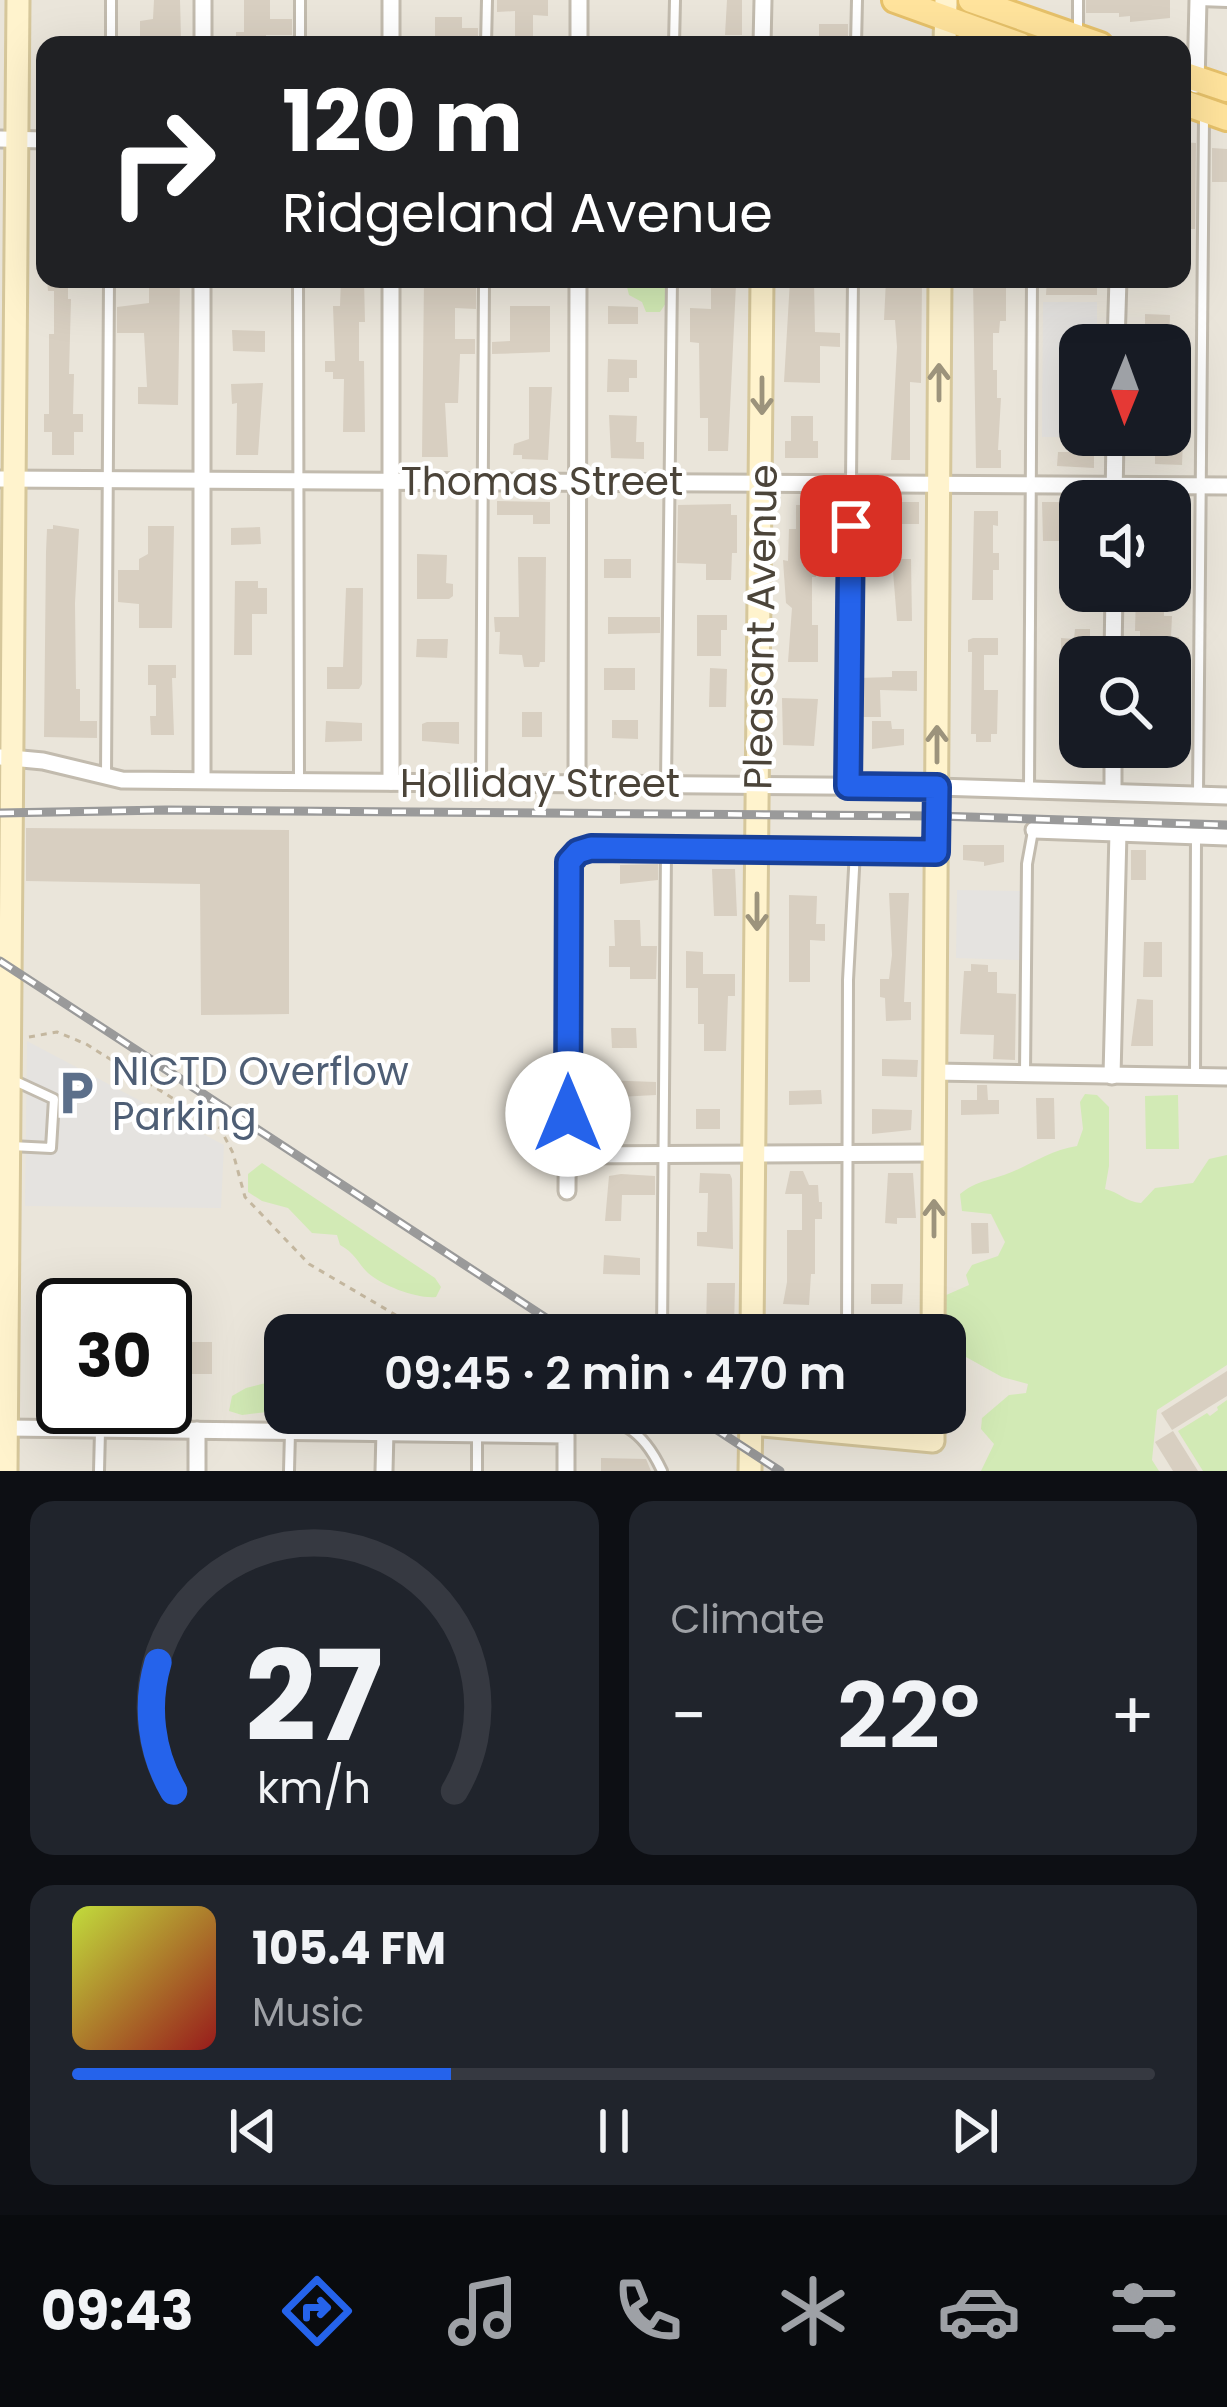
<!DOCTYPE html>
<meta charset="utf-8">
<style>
body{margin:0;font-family:Poppins,sans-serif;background:#20242c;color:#f1f3f6;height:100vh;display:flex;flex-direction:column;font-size:45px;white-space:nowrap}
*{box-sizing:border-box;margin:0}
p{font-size:39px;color:#9ea1a6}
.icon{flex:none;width:66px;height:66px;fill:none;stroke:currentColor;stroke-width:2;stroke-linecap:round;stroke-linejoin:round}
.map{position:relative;height:1471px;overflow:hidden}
.details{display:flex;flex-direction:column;gap:30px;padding:30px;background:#0d0f14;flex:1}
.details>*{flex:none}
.hud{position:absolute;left:36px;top:36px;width:1155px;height:252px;border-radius:24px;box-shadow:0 12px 48px #0002;background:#202124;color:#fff;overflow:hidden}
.needle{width:78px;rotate:181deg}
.tools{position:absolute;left:1059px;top:324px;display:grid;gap:24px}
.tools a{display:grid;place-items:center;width:132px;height:132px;border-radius:24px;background:#171b24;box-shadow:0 12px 48px #0002;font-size:60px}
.speed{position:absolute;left:36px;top:1278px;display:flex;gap:24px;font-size:60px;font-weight:700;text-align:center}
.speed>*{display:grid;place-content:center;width:156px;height:156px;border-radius:50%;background:#171b24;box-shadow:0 12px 48px #0002;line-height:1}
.speed .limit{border:6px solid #111;border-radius:18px;background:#fff;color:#111}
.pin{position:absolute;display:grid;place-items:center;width:102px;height:102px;color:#fff;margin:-51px;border-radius:24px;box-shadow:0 6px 18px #0006}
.me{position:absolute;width:132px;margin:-66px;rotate:0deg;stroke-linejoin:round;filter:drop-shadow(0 0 9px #0008)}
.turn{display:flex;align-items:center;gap:42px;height:252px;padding:0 48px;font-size:54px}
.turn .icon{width:156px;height:156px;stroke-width:2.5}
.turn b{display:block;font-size:84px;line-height:102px}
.big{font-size:90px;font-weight:600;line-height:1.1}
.details .card{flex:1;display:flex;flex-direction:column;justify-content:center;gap:18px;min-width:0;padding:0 42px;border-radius:24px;background:#20242c}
.details .dial{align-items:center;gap:0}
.dial svg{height:312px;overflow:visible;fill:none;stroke:#363941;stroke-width:7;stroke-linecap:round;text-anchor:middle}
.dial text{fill:#f1f3f6;stroke:none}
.song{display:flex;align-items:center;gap:36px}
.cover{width:144px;height:144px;border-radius:18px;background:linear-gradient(135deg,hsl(70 70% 55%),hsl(0 70% 35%))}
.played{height:12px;border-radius:6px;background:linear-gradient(90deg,#2563eb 35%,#363941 35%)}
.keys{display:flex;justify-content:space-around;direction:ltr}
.heat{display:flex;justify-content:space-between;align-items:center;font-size:66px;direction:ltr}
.details .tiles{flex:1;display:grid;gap:30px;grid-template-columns:1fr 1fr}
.card:last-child{grid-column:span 2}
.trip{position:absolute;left:264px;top:1314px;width:702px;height:120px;border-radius:24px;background:#171b24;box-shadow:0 12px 48px #0002;font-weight:600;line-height:120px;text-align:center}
.menu{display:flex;height:192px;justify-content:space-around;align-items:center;background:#090b0e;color:#9ea1a6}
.menu .icon{width:84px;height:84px}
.menu .selected{color:#2563eb}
.menu b{font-size:54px;color:#f1f3f6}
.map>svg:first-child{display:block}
</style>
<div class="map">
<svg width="1227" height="1471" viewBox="0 0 1227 1471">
<rect width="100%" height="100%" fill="#f6f3ec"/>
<path fill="#eae5da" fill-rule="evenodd" d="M0,0H1227V1471H0ZM45,45H1182V279H45ZM1080,345H1170V435H1080ZM1080,501H1170V591H1080ZM1080,657H1170V747H1080ZM63,1305H165V1407H63ZM285,1335H945V1413H285Z"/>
<g fill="#d2eab5">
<polygon points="625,279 665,279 666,303 660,312 646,312 642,302 629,295"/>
<path d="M1085,1094L1097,1095L1109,1107V1166L1105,1189C1119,1192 1126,1202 1141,1203L1155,1188L1193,1183L1209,1159L1227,1155V1365L1157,1410L1152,1460L1159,1471H981L994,1444L981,1429L982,1418L1009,1395L1026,1393L1028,1384L1002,1377L966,1357L956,1375L945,1380L944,1296L969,1285L966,1275L972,1265L998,1256L1005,1242L991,1214L962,1211L960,1194C975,1182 986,1181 1004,1175C1030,1166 1049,1150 1077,1146L1083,1129L1080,1102Z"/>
<polygon points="1178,1095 1179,1149 1146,1149 1145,1096"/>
<path d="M262,1163L435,1278L441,1287L436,1297C417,1299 383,1286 368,1273C357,1262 355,1253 340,1245L337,1235L312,1233L288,1208L262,1201L248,1192V1174Z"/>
<polygon points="285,1378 285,1413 549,1413 551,1416 549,1425 394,1417 364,1421 290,1419 276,1411 242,1415 229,1411 232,1396 246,1388"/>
<polygon points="1227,1400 1227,1471 1203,1471 1178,1431 1207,1413 1210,1416 1218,1410 1217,1407"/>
</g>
<g fill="#e5e3e0">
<polygon points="1043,302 1097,302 1097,345 1080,345 1080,435 1096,437 1042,437"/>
<polygon points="957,890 1024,891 1022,960 956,958"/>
<polygon points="27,1041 224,1145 221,1208 25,1206"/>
</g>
<g fill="#d8cfc1">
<polygon points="154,0 180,0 181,37 140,36 140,21 153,19"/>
<polygon points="244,0 270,0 270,19 292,19 292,35 266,35 266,45 236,45 236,32 244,32"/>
<polygon points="497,0 548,0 548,16 533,15 533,39 515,39 515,11 497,12"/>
<polygon points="727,0 742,0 742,35 725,35"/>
<polygon points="1086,0 1170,0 1170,18 1130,22 1130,16 1119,17 1119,13 1086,13"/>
<polygon points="435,17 462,17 462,28 478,28 478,44 469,44 469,40 435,40"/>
<rect x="819" y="24" width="29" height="21"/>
<polygon points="1182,142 1196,143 1195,229 1182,229"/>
<polygon points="1212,148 1227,149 1227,182 1212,182"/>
<polygon points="47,279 68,279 68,299 71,299 69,374 74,374 73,414 83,414 83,432 74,432 74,455 52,455 52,432 44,432 44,414 49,414 49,334 54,334 54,291 48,291"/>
<polygon points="149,279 180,279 178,405 138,404 138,387 147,387 144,333 117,333 117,307 149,303"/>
<polygon points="341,279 364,279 365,322 359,322 359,361 364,361 365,432 343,432 344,379 333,379 333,372 325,372 325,361 335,361 333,306 340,306"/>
<polygon points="424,279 476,279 476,309 455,308 455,339 475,339 475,354 460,354 458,403 445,403 448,457 422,457"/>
<polygon points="711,279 734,279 736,284 728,451 708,451 708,418 700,418 699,343 690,342 690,308 711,309"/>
<polygon points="973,279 997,279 997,285 1006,285 1006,321 1000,321 999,333 993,333 993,370 997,370 997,398 1001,398 998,450 1001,450 1001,468 976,468"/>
<polygon points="1047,279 1097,279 1097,295 1046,295"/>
<polygon points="790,280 814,280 815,332 840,333 840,347 820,346 820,383 784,382"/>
<polygon points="886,280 922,280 921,383 910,382 910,460 891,460 897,347 895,320 884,320"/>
<polygon points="510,306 550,306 550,352 492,354 492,342 510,341"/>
<polygon points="608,306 638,307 638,324 608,324"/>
<polygon points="1145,314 1170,315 1169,343 1145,342"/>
<polygon points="232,330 265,331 265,352 233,351"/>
<polygon points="608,359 637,360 637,378 629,378 629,392 607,392"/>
<polygon points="263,383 258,455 236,455 237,403 232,404 231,384"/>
<polygon points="529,387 552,387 548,460 522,459 522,455 513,455 514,444 529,439"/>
<polygon points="609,415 637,416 636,442 644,442 644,459 611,458"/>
<polygon points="791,416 813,416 813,441 818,441 818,458 785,458 785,441 791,441"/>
<polygon points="1155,440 1183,440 1182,465 1155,464"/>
<polygon points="1058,452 1094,452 1094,468 1057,466"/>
<polygon points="497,501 550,502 550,524 533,524 533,515 497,515"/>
<rect x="887" y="502" width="32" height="22"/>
<polygon points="1042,502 1080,502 1080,541 1043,541"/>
<polygon points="731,504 731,515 737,515 737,553 732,553 731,580 706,580 706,564 677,563 678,505"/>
<polygon points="796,505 820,505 816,577 812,577 812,625 818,625 818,662 788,662 792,608 786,603 783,560 788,561 789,529 796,529"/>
<polygon points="974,511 998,511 998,526 993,525 993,553 999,553 999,570 993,570 993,600 972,600"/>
<polygon points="53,525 79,529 75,603 76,689 80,689 80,721 97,721 97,738 44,737 46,552 47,529 53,529"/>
<polygon points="148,526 174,526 172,628 139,628 139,604 118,602 118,570 139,570 139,559 148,554"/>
<polygon points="260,527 261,544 231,545 231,528"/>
<polygon points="417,554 447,555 446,583 453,584 453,596 449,599 417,599"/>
<polygon points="518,557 546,557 545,662 540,662 539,667 524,667 522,655 499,654 500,632 495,632 494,617 519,617"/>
<rect x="604" y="559" width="27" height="19"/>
<polygon points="892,559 911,559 912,621 897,621"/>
<polygon points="235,581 258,581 258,588 267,588 267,614 252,614 252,655 234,655"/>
<polygon points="346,588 363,588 362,684 359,689 327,689 327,667 343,667"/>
<polygon points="1136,591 1164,591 1164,616 1172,616 1171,637 1179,637 1179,654 1140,654 1140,631 1135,631"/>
<polygon points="697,615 727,615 727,630 721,630 721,656 697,656"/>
<polygon points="608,617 660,617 660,633 608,634"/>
<polygon points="1075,629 1090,629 1090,656 1061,656 1061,638 1074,639"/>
<polygon points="973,638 998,638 998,655 984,655 984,690 998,690 997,734 991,734 991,742 976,742 976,734 971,734 972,652 968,652 968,640"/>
<polygon points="417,639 448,639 447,658 416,657"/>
<polygon points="148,665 176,665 176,678 172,678 174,735 151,735 150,716 156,716 156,685 148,685"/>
<rect x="604" y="668" width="31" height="22"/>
<polygon points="710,668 727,669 726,707 709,707"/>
<polygon points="892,671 917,671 917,691 880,690 881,717 858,717 857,678 892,677"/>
<polygon points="782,698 818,699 814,746 783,745"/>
<rect x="522" y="712" width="20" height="25"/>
<polygon points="612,720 638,720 638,739 612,738"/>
<polygon points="326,721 362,723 362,741 325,742"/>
<polygon points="872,721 891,721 892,729 904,729 904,745 872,749"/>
<polygon points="427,722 459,722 459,744 422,741 422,724"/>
<polygon points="26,828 289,830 289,1014 201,1015 200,884 26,881"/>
<polygon points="963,845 1004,845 1004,862 984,866 984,862 963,860"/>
<rect x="1131" y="850" width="15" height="30"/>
<polygon points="658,864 658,880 620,884 620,865"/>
<polygon points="712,869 735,869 737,916 714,916"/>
<polygon points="889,893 909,893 904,1002 911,1002 911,1020 886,1021 885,998 880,997 880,979 889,979 892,955"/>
<polygon points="789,895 817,896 816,924 825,924 825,941 810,940 810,982 789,982"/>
<polygon points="614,920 640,920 641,946 657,946 656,979 630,979 630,967 609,967 609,946 615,946"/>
<polygon points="1144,942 1162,942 1162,977 1143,977"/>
<polygon points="686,951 703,952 703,974 735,974 735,996 728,996 726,1051 704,1051 704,1024 698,1024 698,988 686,988"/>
<polygon points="971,964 988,965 988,972 997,972 997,993 1016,994 1015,1060 993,1059 994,1035 960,1034 964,971 971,971"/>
<polygon points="1137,999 1153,1000 1153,1046 1131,1046"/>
<polygon points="611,1028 636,1028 637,1048 612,1048"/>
<polygon points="882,1059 918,1060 917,1077 882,1076"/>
<polygon points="600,1080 656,1082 656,1095 600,1098"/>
<polygon points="977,1085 987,1085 988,1100 999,1100 999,1114 961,1115 961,1100 977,1100"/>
<polygon points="821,1090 822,1104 789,1105 789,1091"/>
<polygon points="1036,1098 1054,1098 1055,1139 1037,1139"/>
<rect x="696" y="1109" width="24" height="20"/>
<polygon points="872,1109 912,1110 911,1130 872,1134"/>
<polygon points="790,1171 803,1171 809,1185 818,1185 819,1202 822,1202 822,1219 815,1219 815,1274 811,1274 809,1305 783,1304 787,1282 787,1230 802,1230 802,1194 785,1194"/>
<polygon points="700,1173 730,1174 732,1179 733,1249 697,1246 697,1232 707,1232 708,1193 699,1193"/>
<polygon points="888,1173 913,1173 916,1218 897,1218 897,1224 885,1223"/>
<polygon points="621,1174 655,1176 655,1195 622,1195 621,1221 605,1221 609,1176"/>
<polygon points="971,1223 988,1223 989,1253 972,1254"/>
<polygon points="604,1255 640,1258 640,1275 603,1274"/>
<polygon points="707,1283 735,1283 734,1331 706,1330"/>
<polygon points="871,1284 903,1284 902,1304 871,1304"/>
<rect x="165" y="1342" width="47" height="32"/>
<polygon points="1227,1371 1227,1396 1172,1430 1161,1413"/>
<polygon points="1173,1431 1198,1471 1173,1471 1155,1442"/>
<polygon points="601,1458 646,1459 651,1471 601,1471"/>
</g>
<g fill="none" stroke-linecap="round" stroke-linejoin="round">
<defs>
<g id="lane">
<polyline points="1199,1 1227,2"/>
<polyline points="1078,30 1078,0"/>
<polyline points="111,45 111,0"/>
<polyline points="300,45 300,0"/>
<polyline points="486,45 487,0"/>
<polyline points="674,45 675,0"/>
<polyline points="856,45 857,0"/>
<polyline points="298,279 299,779"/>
<polyline points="106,776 109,279"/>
<polyline points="481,781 484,279"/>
<polyline points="666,783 672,279"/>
<polyline points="848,784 853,279"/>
<polyline points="1029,788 1032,279"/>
<polyline points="1198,793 1204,118"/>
<polyline points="1025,1073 1027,864 1033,831"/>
<polyline points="1195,1075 1196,838"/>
<polyline points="11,1146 51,1148 54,1099 13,1080"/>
<polyline points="662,1335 666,851"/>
<polyline points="847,1335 848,980 855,851"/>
<polyline points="847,1413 847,1432"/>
<path d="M567,1433L576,1420C621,1416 643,1430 662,1471"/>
<polyline points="99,1471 100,1431"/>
<polyline points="289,1471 290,1432"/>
<polyline points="477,1471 477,1437"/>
</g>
<g id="street">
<polyline points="203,45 203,0"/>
<polyline points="391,45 391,0"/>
<polyline points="579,45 579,0"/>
<polyline points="762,45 763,0"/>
<polyline points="1196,85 1198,0"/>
<polyline points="0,139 45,140"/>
<polyline points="1116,345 1118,279"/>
<polyline points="0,479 1227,486"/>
<polyline points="1114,501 1115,435"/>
<polyline points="1113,657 1114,591"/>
<polyline points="0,757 43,761 122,780 937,787 1227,796"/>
<polyline points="202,780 202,279"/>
<polyline points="391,782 391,279"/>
<polyline points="577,783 578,279"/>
<polyline points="1113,791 1113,747"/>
<polyline points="1034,830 1227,837"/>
<polyline points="935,1072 1227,1077"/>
<polyline points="1112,1076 1118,832"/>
<polyline points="567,1155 934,1153"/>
<polyline points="567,1191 569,862 578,852 591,848 936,852"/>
<polyline points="7,1428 566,1435 566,1471"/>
<polyline points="197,1471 197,1430"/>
<polyline points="384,1471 385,1431"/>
</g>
<g id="secondary">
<polyline points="945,45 946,0"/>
<polyline points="752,1335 762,279"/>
<polyline points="933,1335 940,279"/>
<polyline points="751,1424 933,1441 933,1413"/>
<polyline points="6,1471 18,0"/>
<polyline points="750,1471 751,1414"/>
</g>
<g id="primary">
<polyline points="895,0 1020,45"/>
<polyline points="971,0 1100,45"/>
<polyline points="1182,74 1227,89"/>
<polyline points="1182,102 1227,118"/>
</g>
</defs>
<use href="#lane" stroke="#c2bbae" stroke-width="14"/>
<use href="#street" stroke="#c2bbae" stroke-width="21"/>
<use href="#secondary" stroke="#d6c79b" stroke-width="27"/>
<use href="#primary" stroke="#e6c16a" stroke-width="30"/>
<polyline stroke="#c4b79f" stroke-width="3" stroke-dasharray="6 6" stroke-linecap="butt" points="29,1037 57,1032 86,1044 220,1128 233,1153 245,1197 309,1264 406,1321 417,1335"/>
<use href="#lane" stroke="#fff" stroke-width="8"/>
<use href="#street" stroke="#fff" stroke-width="15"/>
<use href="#secondary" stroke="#fff3cd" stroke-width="21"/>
<use href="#primary" stroke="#ffe39c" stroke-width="24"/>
<defs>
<g id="rail">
<polyline points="0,813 166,810 937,816 1227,825"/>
<polyline points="0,961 572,1335"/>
<polyline points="691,1413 780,1471"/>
</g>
</defs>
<use href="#rail" stroke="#9a9a9a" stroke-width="9"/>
<use href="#rail" stroke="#fff" stroke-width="4.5" stroke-dasharray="14" stroke-linecap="butt"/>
</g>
<defs><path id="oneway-shaft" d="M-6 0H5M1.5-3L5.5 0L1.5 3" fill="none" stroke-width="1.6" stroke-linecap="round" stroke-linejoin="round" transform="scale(3)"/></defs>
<g stroke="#9c937c">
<use href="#oneway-shaft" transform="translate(939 382) rotate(-90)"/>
<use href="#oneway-shaft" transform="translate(762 396) rotate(90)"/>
<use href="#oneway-shaft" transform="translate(937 744) rotate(-90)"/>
<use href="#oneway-shaft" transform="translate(757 912) rotate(90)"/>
<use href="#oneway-shaft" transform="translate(934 1218) rotate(-90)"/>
</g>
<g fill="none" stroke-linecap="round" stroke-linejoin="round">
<defs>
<polyline id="route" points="568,1114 569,862 578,852 591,848 936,852 937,787 848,786 851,526"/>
</defs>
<use href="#route" stroke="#184099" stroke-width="30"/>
<use href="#route" stroke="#2563eb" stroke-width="21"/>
</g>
<defs>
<symbol id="parking-bare" viewBox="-9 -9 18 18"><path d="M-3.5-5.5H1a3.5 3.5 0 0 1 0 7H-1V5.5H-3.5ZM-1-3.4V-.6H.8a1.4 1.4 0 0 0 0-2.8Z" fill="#5c6f8a" stroke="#fff" stroke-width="2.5" paint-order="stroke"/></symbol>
</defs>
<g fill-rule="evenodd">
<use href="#parking-bare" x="43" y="1060" width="66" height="66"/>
</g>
<g text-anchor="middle" stroke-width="9" stroke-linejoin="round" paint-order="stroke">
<g font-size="39" fill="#4b4439" stroke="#fff">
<text x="542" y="495">Thomas Street</text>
<text transform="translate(760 627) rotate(-89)" y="14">Pleasant Avenue</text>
<text x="540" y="797">Holliday Street</text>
</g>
<g font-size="39" fill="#4e5e75" stroke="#fff" text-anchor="start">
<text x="112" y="1085">NICTD Overflow<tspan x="112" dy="45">Parking</tspan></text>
</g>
</g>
</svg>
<div class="tools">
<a><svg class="needle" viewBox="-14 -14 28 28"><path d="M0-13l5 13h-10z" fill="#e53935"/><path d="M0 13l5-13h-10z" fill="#9ea1a6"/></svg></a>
<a><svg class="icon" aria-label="sound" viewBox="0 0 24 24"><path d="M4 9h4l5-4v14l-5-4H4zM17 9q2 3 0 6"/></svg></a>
<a><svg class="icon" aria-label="search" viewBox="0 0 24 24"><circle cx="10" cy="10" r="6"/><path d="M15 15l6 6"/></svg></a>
</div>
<div class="speed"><div class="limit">30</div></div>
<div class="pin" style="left:851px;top:526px;background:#d93025"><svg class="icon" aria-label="arrive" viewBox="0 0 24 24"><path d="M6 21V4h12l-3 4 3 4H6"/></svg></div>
<svg class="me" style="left:568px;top:1114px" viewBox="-20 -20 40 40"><circle r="19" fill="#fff"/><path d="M0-13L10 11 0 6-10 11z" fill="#2563eb"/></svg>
<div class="trip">09:45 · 2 min · 470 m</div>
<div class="hud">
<div class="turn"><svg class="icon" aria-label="right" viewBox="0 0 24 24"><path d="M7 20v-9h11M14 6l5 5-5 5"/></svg><div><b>120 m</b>Ridgeland Avenue</div></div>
</div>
</div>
<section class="details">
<div class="tiles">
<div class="card dial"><svg viewBox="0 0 100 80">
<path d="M14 69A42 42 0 1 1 86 69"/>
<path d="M14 69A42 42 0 0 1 10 36" stroke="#2563eb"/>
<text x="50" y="56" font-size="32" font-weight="700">27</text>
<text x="50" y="72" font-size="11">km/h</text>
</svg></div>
<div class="card"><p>Climate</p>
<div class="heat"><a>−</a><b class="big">22°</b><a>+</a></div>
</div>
<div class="card">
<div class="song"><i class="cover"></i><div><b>105.4 FM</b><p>Music</p></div></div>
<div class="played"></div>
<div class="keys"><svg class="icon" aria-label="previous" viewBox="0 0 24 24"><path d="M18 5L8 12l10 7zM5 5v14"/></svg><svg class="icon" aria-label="pause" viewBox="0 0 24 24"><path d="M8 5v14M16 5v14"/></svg><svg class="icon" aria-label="next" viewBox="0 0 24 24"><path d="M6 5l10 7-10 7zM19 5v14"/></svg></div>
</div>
</div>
</section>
<nav class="menu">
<b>09:43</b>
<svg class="icon selected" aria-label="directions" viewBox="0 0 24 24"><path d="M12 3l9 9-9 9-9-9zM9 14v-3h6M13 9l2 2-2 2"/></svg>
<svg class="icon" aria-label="music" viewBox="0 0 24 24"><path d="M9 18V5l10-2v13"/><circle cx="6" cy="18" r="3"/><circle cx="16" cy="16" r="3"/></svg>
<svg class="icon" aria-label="phone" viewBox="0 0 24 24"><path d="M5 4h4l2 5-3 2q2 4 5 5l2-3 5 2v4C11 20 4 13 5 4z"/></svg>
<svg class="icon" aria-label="climate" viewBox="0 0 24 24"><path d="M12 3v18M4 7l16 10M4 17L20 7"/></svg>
<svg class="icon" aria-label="car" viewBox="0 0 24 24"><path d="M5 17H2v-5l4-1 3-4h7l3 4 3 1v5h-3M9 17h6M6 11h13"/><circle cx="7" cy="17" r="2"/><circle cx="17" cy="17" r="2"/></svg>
<svg class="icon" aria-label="filters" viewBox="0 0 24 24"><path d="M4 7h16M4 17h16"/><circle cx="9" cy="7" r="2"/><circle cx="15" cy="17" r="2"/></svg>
</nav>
